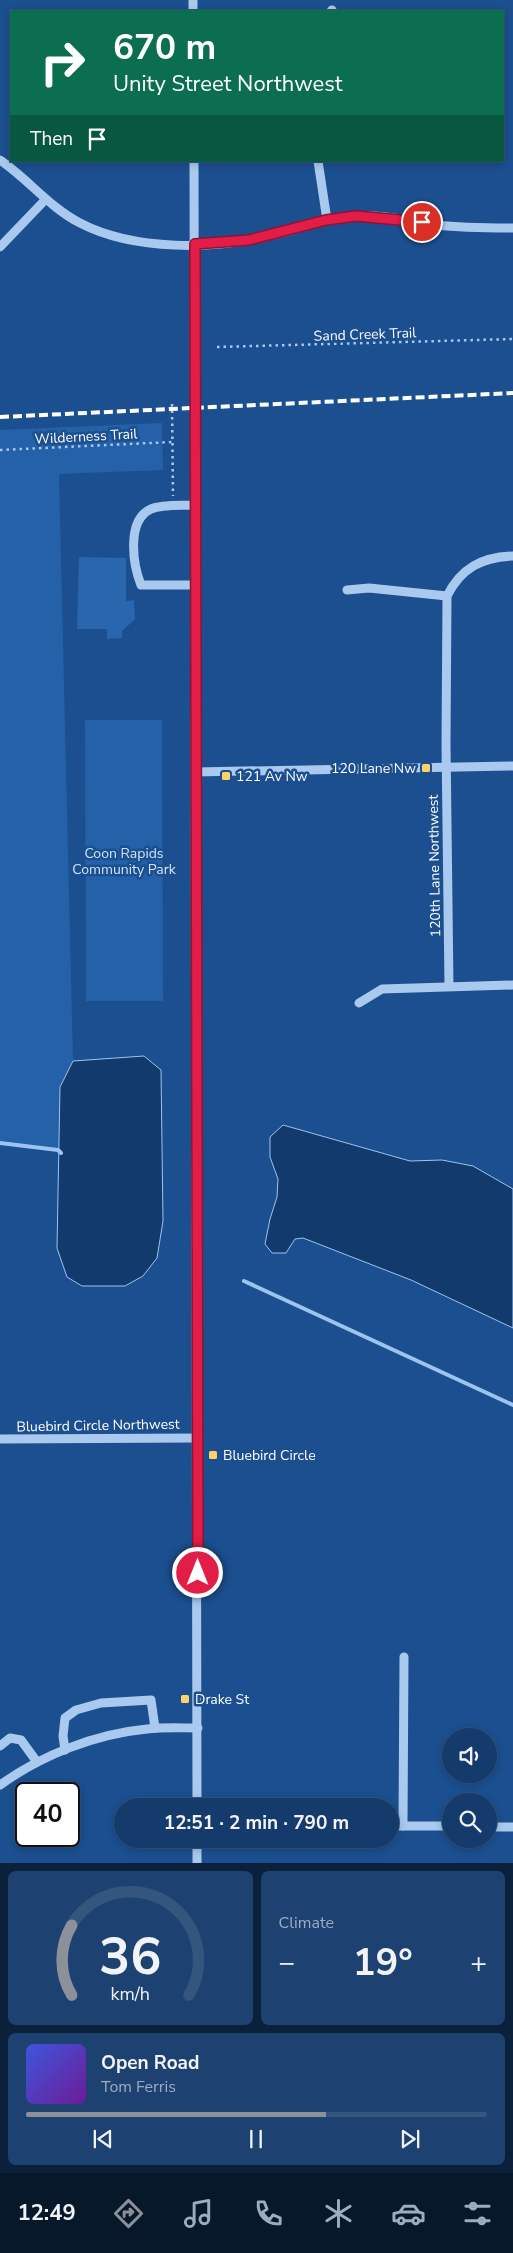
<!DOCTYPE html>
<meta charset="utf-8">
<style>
body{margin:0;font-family:"Nunito Sans",sans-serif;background:#1d4271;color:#f1f3f6;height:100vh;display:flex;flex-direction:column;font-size:19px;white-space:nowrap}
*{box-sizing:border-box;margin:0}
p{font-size:16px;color:#9dadc1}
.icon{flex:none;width:28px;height:28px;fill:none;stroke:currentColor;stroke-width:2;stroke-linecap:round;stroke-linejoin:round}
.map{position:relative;height:1863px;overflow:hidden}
.sheet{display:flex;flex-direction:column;gap:8px;padding:8px;background:#0b203b;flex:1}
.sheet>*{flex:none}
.guide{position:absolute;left:10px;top:10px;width:494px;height:152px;border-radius:0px;box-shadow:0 2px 8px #0003,0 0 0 1px #33557e;background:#0b6e4f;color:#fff;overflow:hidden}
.fabs{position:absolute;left:442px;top:1728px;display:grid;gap:10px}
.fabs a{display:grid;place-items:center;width:55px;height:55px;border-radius:50%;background:#143b6b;box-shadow:0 2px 8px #0003,0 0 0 1px #33557e;font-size:25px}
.speed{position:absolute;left:15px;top:1782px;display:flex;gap:10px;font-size:25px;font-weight:700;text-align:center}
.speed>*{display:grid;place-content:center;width:65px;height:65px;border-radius:50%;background:#143b6b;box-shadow:0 2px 8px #0003,0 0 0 1px #33557e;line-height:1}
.speed .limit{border:2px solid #111;border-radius:8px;background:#fff;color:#111}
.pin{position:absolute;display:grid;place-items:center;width:42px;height:42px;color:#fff;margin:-21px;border:2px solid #fff;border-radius:50%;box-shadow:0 1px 5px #0007}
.me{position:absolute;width:55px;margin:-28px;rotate:0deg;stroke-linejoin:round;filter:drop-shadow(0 0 4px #0008)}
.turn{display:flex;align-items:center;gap:18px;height:105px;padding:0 20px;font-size:22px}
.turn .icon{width:65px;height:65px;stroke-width:2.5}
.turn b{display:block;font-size:35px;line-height:42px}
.then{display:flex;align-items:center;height:48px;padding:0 20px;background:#0003;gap:10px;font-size:19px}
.big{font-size:38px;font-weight:700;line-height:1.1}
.sheet .card{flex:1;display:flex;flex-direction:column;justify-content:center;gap:8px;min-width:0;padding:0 18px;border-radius:8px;background:#1d4271}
.sheet .dial{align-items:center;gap:0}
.dial svg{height:130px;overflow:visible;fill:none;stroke:#33557e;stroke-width:7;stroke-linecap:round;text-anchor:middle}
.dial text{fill:#f1f3f6;stroke:none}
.song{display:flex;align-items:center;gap:15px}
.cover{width:60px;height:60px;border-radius:8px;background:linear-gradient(135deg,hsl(230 70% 55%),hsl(280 70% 35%))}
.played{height:5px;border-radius:2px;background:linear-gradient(90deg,#8c9099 65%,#33557e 65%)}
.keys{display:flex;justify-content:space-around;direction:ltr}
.heat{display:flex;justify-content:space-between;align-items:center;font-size:28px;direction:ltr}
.sheet .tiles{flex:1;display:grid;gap:8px;grid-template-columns:1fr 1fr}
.card:last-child{grid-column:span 2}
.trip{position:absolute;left:114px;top:1798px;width:285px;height:50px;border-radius:25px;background:#143b6b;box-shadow:0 2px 8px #0003,0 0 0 1px #33557e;font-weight:700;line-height:50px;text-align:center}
.tab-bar{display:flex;height:80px;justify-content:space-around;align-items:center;background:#08182b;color:#9dadc1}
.tab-bar .icon{width:35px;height:35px}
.tab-bar .active{color:#8c9099}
.tab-bar b{font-size:22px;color:#f1f3f6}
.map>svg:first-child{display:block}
</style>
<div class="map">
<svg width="513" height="1863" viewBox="0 0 513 1863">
<rect width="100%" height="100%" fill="#1b4f8f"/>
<g fill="#2461a8">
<polygon points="162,423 163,470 59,474 73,1061 58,1150 0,1143 0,430"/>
<polygon points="85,720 162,720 163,1001 86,1001"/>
</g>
<g fill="#123a6d" stroke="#9cc4f0">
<polygon points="144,1056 161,1070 163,1221 157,1258 143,1276 125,1286 82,1286 67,1277 57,1248 60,1087 73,1061"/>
<polygon points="283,1125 410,1161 442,1160 473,1166 513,1189 513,1328 411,1280 303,1238 295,1239 286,1253 272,1253 265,1244 270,1219 277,1197 278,1179 270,1157 270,1137"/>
</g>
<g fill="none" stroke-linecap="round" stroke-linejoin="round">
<g stroke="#9cc4f0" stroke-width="4">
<polyline points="0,1143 58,1150 61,1153"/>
<polyline points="244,1281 513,1405"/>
</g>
</g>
<polygon fill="#2a66ad" points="79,557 126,558 126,601 134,600 135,619 122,631 122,638 107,639 107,629 77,629"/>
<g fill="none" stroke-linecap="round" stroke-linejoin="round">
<g stroke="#a9c9ee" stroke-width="2.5" stroke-dasharray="2.5 4" stroke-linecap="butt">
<polyline points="217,347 513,339"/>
<polyline points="172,404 173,496"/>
<polyline points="0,450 172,442"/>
</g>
<g stroke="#a9c9ee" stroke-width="9">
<polyline points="193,0 193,11"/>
<polyline points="331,11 332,10"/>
<path d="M0,160C28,179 49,207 80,223C134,251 215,250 273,235C301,229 326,218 354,216C382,214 410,221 437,225C462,228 488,228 513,228"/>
<polyline points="194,161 197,1806"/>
<polyline points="318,161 327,220"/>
<polyline points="0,247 45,200"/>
<path d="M195,505C182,506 163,504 151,509C126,520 133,565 141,585H195"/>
<polyline points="347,590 369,588 447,596"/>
<polyline points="195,772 513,766"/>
<path d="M449,986L446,744L447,596C461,568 482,557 513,556"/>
<polyline points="359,1003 382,989 513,985"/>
<polyline points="0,1439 197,1438"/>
<polyline points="0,1746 10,1738 21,1740 37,1762"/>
<polyline points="65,1750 63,1736 65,1718 76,1710 101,1703 151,1700 155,1728"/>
<path d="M0,1785C42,1755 95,1734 147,1729C164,1727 181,1728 198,1728"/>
<polyline points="390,1826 451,1826"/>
<polyline points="403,1826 404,1657"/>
<polyline points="489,1827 513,1827"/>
<polyline points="197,1839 197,1863"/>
</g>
<polyline stroke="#fff" stroke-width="4" stroke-dasharray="9 4" stroke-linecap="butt" points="0,417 513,393"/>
</g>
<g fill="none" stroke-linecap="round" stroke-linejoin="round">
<defs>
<polyline id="route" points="198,1573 195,244 249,240 326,220 356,216 422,222"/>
</defs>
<use href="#route" stroke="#92132f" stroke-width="12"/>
<use href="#route" stroke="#e11d48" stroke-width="9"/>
</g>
<g fill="#ffd166" stroke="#1b4f8f" stroke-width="2">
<rect x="421" y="763" width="10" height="10" rx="2.5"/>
<rect x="221" y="771" width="10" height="10" rx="2.5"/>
<rect x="208" y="1450" width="10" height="10" rx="2.5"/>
<rect x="180" y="1694" width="10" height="10" rx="2.5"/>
</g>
<g text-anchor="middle" stroke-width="5" stroke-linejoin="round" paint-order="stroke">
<g font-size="14" fill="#fff" stroke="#1b4f8f">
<text transform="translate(365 334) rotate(-2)" y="5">Sand Creek Trail</text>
<text transform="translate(86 436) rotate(-3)" y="5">Wilderness Trail</text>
<text transform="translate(434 866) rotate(-91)" y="5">120th Lane Northwest</text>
<text transform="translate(98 1425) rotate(-1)" y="5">Bluebird Circle Northwest</text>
</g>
<g font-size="14" fill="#fff" stroke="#1b4f8f" text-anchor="start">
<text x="416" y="773" text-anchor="end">120 Lane Nw</text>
<text x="236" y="781">121 Av Nw</text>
<text x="223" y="1460">Bluebird Circle</text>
<text x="195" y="1704">Drake St</text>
</g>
<g font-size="14" fill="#cfe3fa" stroke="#1b4f8f">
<text x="124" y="858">Coon Rapids<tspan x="124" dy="16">Community Park</tspan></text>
</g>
</g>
</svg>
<div class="fabs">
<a><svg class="icon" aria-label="sound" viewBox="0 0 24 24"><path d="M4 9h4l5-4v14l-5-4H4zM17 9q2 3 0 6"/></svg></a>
<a><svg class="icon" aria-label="search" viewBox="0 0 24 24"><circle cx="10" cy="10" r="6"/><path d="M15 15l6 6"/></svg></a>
</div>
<div class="speed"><div class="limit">40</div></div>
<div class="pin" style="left:422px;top:222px;background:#d93025"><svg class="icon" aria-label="arrive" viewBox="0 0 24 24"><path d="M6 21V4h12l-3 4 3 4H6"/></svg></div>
<svg class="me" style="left:198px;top:1573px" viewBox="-20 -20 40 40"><circle r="17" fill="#e11d48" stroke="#fff" stroke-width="3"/><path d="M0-11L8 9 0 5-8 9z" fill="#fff"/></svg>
<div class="trip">12:51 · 2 min · 790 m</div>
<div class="guide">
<div class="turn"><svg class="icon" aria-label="right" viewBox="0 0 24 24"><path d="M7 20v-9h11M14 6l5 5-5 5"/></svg><div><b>670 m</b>Unity Street Northwest</div></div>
<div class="then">Then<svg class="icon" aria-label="arrive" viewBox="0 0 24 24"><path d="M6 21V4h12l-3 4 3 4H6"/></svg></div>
</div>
</div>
<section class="sheet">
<div class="tiles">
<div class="card dial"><svg viewBox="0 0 100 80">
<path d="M14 69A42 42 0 1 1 86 69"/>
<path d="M14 69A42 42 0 0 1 14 26" stroke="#8c9099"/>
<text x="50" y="56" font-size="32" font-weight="700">36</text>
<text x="50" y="72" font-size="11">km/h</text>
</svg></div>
<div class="card"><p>Climate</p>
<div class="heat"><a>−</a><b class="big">19°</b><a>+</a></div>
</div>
<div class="card">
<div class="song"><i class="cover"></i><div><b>Open Road</b><p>Tom Ferris</p></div></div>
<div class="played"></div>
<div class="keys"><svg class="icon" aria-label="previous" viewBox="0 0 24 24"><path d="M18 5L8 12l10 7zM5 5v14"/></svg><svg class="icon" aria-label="pause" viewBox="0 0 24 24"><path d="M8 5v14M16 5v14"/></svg><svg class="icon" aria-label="next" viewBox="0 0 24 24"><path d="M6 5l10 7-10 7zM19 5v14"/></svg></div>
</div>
</div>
</section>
<nav class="tab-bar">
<b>12:49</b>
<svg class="icon active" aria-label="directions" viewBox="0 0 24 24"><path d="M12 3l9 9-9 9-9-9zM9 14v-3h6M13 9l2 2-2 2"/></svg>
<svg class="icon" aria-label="music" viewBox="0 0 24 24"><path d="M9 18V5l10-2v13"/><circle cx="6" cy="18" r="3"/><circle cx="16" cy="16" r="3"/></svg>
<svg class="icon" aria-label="phone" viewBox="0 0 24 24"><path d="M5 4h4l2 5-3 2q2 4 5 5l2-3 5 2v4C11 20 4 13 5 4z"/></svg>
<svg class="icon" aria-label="climate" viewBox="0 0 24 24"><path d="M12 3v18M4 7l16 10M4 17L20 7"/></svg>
<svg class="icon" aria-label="car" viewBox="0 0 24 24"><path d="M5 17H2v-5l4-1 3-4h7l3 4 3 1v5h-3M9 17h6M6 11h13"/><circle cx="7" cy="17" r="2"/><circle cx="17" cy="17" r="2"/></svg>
<svg class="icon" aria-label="filters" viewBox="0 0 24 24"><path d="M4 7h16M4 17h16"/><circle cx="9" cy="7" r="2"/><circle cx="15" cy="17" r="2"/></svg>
</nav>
